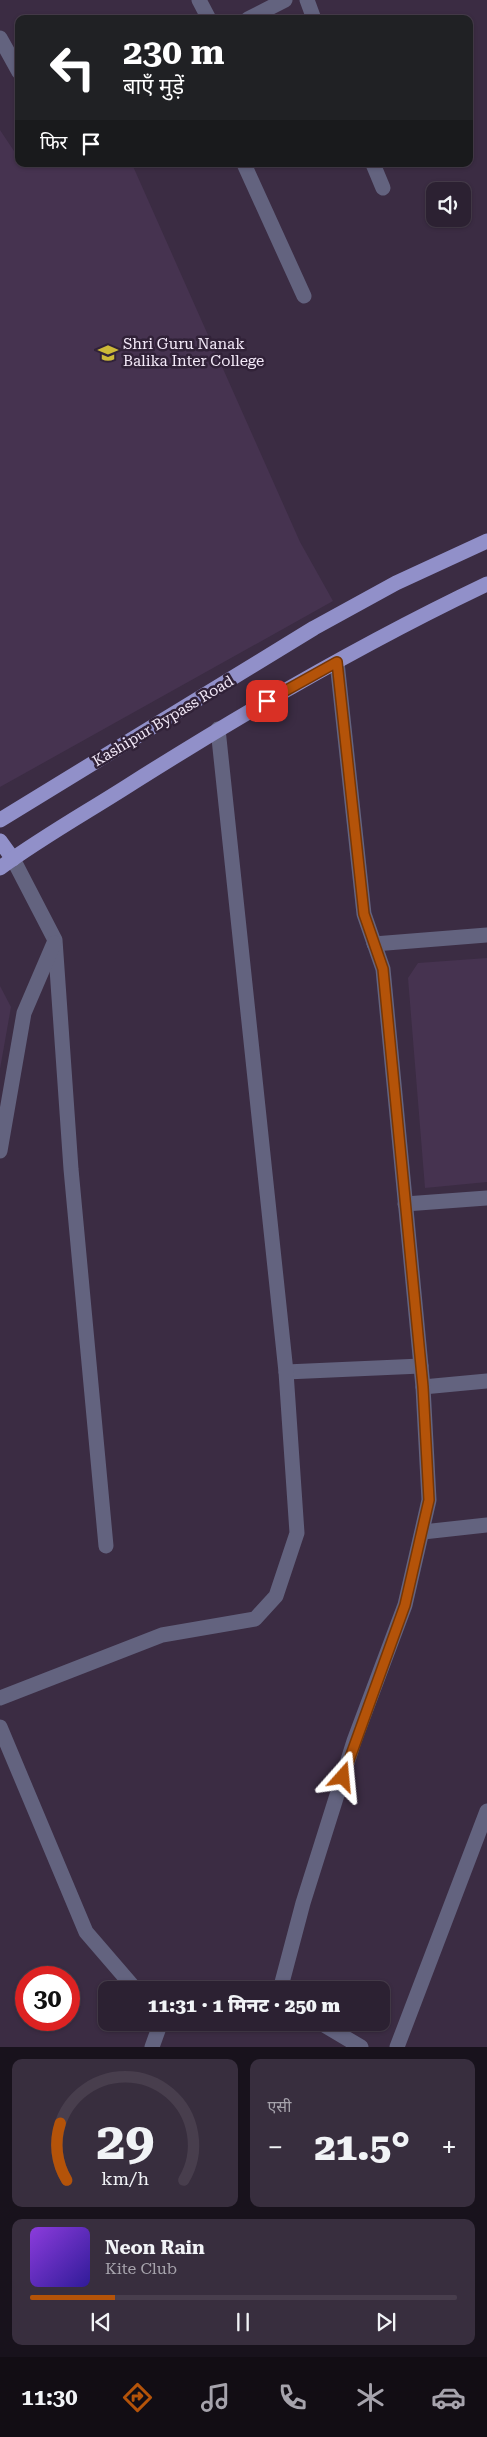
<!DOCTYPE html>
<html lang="hi">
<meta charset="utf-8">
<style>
body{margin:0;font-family:"Roboto Serif","Noto Sans Devanagari",serif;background:#382e3e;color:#f1f3f6;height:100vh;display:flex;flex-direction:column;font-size:19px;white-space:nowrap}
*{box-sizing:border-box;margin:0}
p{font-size:16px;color:#a6a3ac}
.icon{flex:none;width:28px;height:28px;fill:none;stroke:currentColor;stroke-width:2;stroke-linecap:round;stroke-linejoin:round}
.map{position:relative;height:2047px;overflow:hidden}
.sheet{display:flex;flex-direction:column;gap:12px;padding:12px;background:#18121c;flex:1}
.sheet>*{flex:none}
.banner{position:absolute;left:15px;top:15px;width:458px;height:152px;border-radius:10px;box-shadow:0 1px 4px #0004,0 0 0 1px #483e4d;background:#202124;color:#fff;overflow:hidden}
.controls{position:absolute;left:426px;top:182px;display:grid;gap:10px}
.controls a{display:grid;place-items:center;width:45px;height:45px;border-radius:10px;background:#2c2132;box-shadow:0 1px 4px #0004,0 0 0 1px #483e4d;font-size:25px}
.speed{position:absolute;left:15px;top:1966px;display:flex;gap:10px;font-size:25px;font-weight:700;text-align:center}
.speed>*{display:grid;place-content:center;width:65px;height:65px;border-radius:50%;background:#2c2132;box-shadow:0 1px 4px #0004,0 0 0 1px #483e4d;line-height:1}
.speed .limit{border:8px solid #d22;background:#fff;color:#111}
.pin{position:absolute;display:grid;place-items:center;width:42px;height:42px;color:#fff;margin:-21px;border-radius:10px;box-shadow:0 2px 8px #0006}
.me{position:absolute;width:55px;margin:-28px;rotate:18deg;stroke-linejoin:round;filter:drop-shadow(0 0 4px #0008)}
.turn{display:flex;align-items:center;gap:18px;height:105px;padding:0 25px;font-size:22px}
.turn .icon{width:65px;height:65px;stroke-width:2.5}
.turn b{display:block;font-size:35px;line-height:42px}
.then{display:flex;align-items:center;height:48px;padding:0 25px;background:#0003;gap:10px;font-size:19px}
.big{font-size:38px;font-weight:800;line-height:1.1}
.sheet .card{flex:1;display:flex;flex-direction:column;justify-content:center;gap:8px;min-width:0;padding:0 18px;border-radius:10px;background:#382e3e}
.sheet .dial{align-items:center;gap:0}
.dial svg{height:130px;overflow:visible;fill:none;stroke:#483e4d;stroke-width:7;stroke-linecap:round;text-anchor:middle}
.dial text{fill:#f1f3f6;stroke:none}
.song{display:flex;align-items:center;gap:15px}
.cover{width:60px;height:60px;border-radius:8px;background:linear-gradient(135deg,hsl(270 70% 55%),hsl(250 70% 35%))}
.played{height:5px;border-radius:2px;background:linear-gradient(90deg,#b45309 20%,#483e4d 20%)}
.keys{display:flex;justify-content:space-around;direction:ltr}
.heat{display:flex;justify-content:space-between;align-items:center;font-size:28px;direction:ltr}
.sheet .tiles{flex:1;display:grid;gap:12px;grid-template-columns:1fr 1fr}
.card:last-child{grid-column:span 2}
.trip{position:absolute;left:98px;top:1981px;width:292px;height:50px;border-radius:10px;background:#2c2132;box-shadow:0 1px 4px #0004,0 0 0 1px #483e4d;font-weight:800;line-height:50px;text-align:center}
.dock{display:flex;height:80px;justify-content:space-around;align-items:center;background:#120d14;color:#a6a3ac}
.dock .icon{width:35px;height:35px}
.dock .active{color:#b45309}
.dock b{font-size:22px;color:#f1f3f6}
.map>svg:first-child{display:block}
</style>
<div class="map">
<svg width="487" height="2047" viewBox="0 0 487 2047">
<rect width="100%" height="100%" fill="#3b2c43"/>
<g fill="#463350">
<polygon points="0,130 16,154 19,154 19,164 132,164 300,542 333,601 0,787"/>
<polygon points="487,958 487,1182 425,1188 408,978 418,963"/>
<polygon points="0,986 11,1007 0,1069"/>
</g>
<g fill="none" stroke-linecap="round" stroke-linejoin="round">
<g stroke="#63637f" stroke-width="15">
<polyline points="199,0 209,19"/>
<polyline points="307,0 314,19"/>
<polyline points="248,19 285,0"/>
<polyline points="0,38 19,72"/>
<polyline points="244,164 304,296"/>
<polyline points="373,164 383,188"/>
<polyline points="13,859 55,940 71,1169 106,1546"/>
<polyline points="374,944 487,935"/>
<polyline points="0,1151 24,1013 54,943"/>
<polyline points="405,1204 487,1198"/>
<polyline points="286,1372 421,1366"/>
<polyline points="423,1387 487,1381"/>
<polyline points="423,1532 487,1525"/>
<polyline points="0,1698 162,1635 255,1619 276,1596 297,1533 286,1372 218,729"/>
<polyline points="0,1727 86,1932 136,1990"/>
<polyline points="280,1990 303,1903 354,1741 405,1605 429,1500 423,1387 383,969 364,914 337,662"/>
<polyline points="319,2022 361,2047"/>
<polyline points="152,2047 161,2022"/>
<polyline points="397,2047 487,1811"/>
</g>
<g stroke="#9190c9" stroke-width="15">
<polyline points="0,820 314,628 396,583 487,541"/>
<polyline points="0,841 13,859"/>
<path d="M0,868C42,837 89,811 134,782C248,710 365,642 487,584"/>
</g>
</g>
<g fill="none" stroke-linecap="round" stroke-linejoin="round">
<defs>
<polyline id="route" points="267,701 337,662 364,914 383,969 423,1387 429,1500 405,1605 343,1777"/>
</defs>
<use href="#route" stroke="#753606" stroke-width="12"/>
<use href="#route" stroke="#b45309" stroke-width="9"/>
</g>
<defs>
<symbol id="school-bare" viewBox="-9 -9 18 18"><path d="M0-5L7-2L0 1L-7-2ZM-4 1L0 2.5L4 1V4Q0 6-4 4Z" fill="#cdb938" stroke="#312238" stroke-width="2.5" paint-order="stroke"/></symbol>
</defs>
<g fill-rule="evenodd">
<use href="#school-bare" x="94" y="339" width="28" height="28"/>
</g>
<g text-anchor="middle" stroke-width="5" stroke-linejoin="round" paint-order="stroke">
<g font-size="15" fill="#f4eaf9" stroke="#312238" text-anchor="start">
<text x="123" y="349">Shri Guru Nanak<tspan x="123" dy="17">Balika Inter College</tspan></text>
</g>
<g font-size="15" fill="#f4eaf9" stroke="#312238">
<text transform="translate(163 721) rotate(-31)" y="5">Kashipur Bypass Road</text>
</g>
</g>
</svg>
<div class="controls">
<a><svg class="icon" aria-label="sound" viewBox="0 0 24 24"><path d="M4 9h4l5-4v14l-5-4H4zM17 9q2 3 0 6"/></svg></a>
</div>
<div class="speed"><div class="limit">30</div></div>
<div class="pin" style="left:267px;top:701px;background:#d93025"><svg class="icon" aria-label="arrive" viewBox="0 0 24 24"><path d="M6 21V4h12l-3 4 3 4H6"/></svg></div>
<svg class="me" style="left:343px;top:1777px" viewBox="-20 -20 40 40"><path d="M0-17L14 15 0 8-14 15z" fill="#b45309" stroke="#fff" stroke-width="4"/></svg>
<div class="trip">11:31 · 1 मिनट · 250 m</div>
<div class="banner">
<div class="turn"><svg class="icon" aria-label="left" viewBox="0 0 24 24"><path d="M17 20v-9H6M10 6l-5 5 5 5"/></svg><div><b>230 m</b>बाएँ मुड़ें</div></div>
<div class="then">फिर<svg class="icon" aria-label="arrive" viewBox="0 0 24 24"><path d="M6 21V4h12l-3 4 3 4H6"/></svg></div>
</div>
</div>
<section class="sheet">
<div class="tiles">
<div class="card dial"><svg viewBox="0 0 100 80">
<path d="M14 69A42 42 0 1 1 86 69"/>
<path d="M14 69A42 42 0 0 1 10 34" stroke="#b45309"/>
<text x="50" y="56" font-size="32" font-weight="700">29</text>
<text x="50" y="72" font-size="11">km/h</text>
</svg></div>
<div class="card"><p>एसी</p>
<div class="heat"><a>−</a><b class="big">21.5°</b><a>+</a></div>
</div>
<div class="card">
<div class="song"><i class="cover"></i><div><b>Neon Rain</b><p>Kite Club</p></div></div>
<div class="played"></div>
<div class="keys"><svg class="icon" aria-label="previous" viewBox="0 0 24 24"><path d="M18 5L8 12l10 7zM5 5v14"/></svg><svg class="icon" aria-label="pause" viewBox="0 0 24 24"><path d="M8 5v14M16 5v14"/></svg><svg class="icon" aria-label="next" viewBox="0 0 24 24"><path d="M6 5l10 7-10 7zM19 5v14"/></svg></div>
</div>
</div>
</section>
<nav class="dock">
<b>11:30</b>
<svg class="icon active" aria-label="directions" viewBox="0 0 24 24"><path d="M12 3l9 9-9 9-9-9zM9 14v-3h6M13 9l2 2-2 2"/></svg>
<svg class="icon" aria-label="music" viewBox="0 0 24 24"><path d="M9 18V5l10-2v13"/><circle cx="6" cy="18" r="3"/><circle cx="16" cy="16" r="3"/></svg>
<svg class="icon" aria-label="phone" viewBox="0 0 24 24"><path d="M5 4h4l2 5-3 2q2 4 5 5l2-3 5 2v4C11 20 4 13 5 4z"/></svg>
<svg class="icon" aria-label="climate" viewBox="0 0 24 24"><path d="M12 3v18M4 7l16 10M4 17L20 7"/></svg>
<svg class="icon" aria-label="car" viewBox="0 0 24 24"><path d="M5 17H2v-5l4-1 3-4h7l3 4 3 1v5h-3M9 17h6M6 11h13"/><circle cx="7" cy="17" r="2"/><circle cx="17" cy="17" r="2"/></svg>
</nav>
